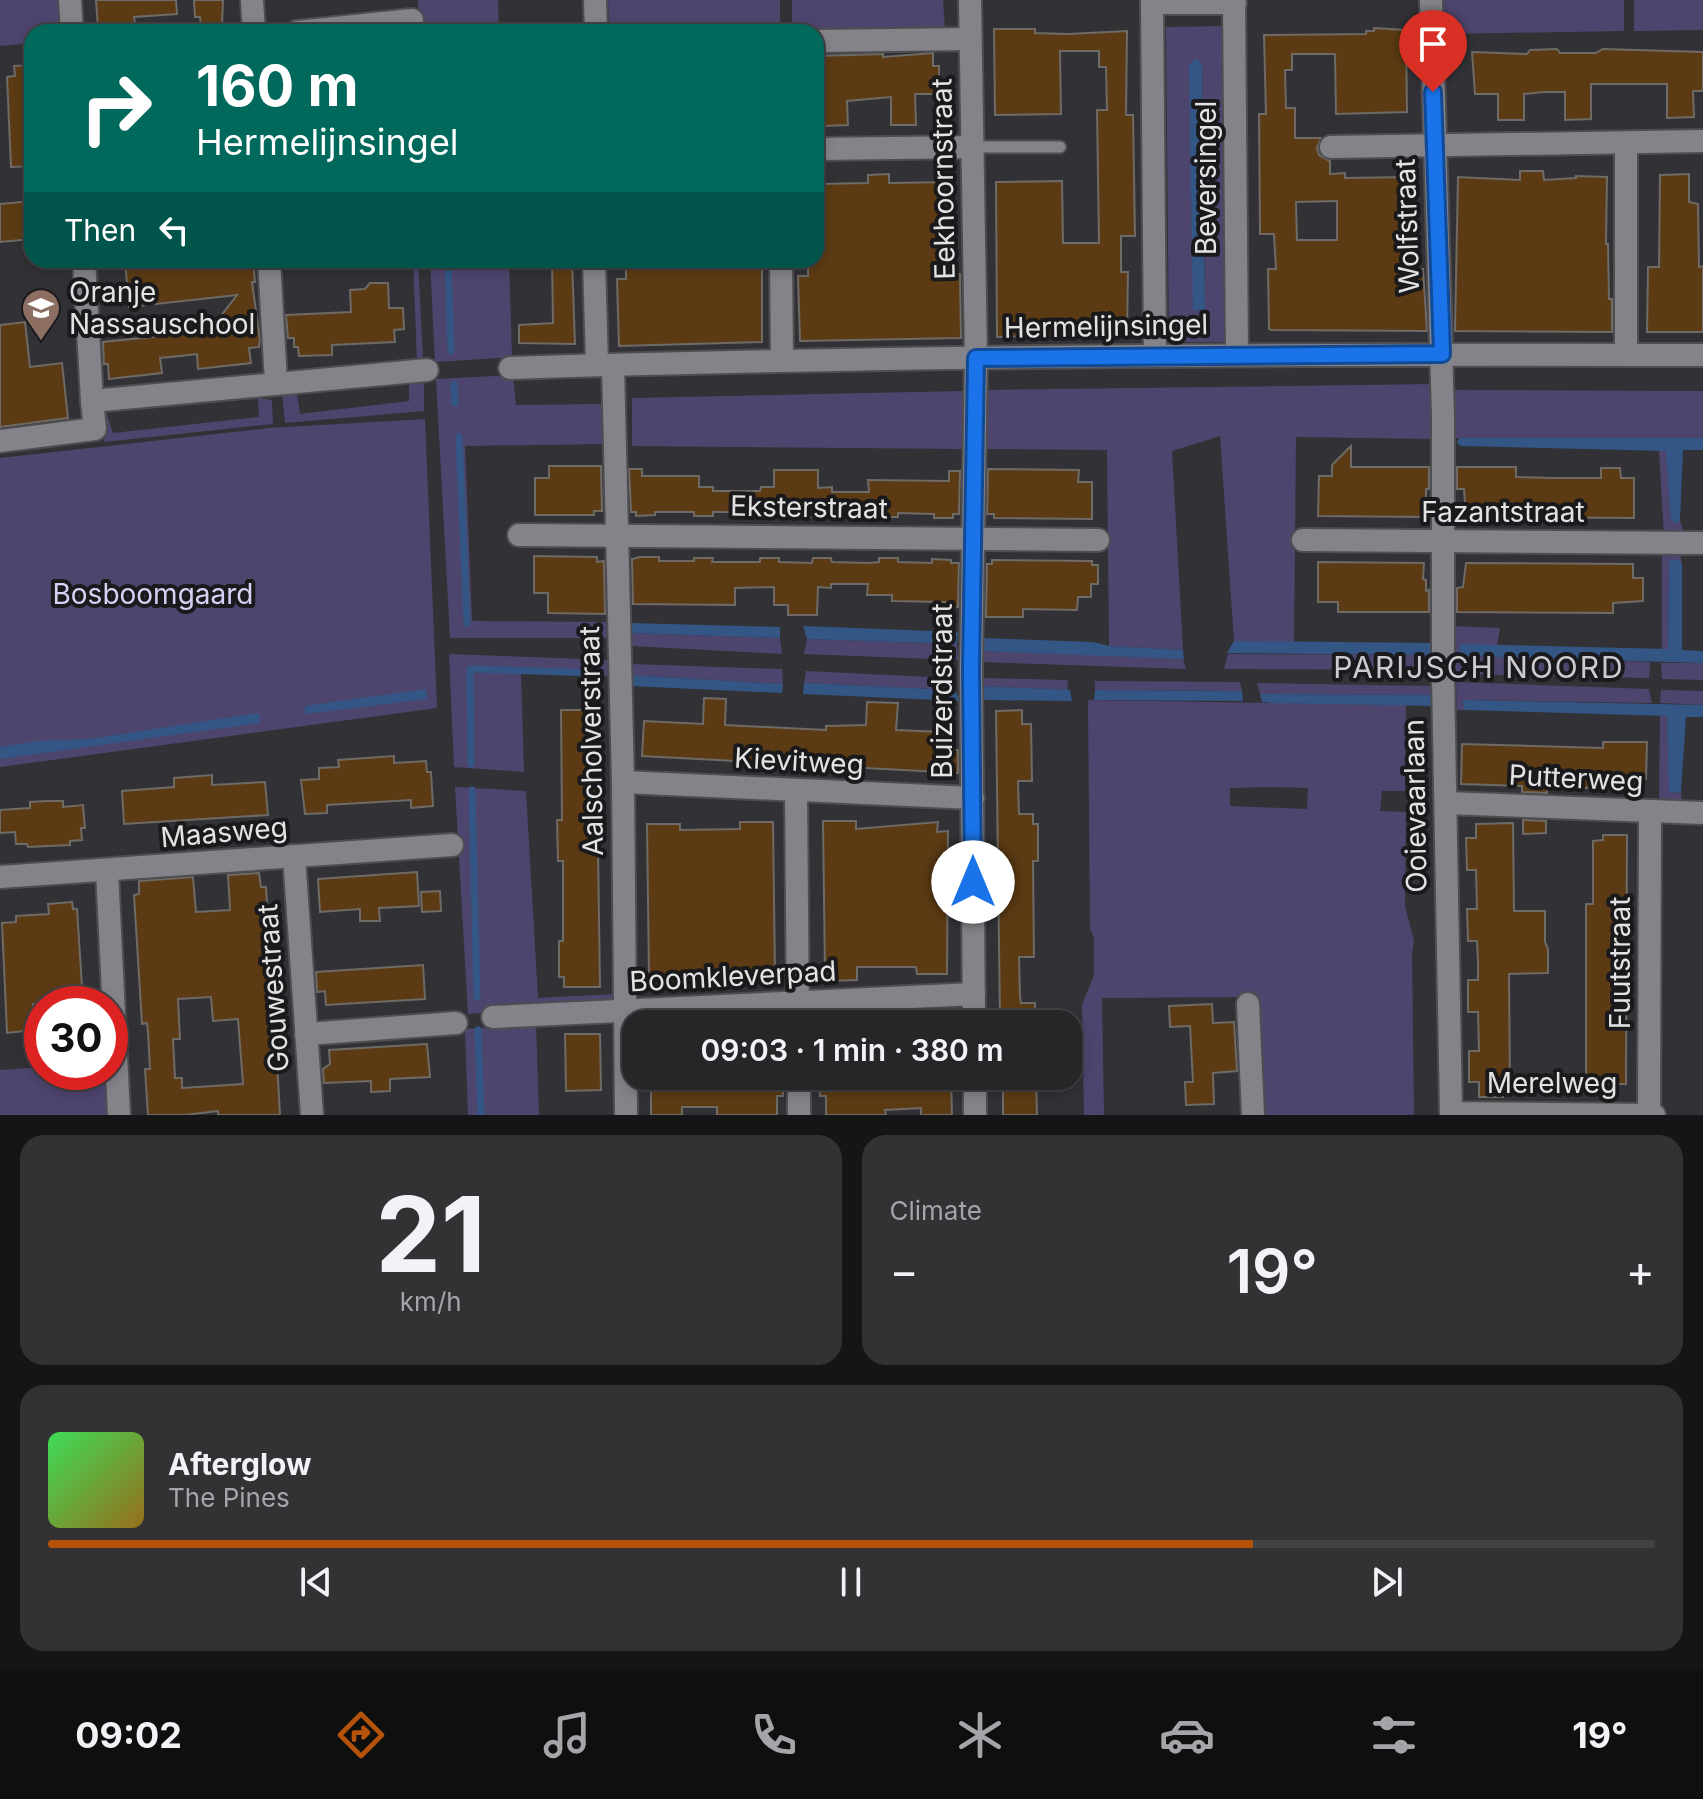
<!DOCTYPE html>
<meta charset="utf-8">
<style>
body{margin:0;font-family:Inter,sans-serif;background:#323134;color:#f1f3f6;height:100vh;display:flex;flex-direction:column;font-size:30px;white-space:nowrap}
*{box-sizing:border-box;margin:0}
p{font-size:26px;color:#a4a5a8}
.icon{flex:none;width:44px;height:44px;fill:none;stroke:currentColor;stroke-width:2;stroke-linecap:round;stroke-linejoin:round}
.map{position:relative;height:1115px;overflow:hidden}
.details{display:flex;flex-direction:column;gap:20px;padding:20px;background:#151416;flex:1}
.details>*{flex:none}
.banner{position:absolute;left:24px;top:24px;width:800px;height:244px;border-radius:24px;box-shadow:0 4px 12px #0003,0 0 0 2px #424245;background:#00695c;color:#fff;overflow:hidden}
.speed{position:absolute;left:24px;top:986px;display:flex;gap:16px;font-size:40px;font-weight:700;text-align:center}
.speed>*{display:grid;place-content:center;width:104px;height:104px;border-radius:50%;background:#262528;box-shadow:0 4px 12px #0003,0 0 0 2px #424245;line-height:1}
.speed .limit{border:12px solid #d22;background:#fff;color:#111}
.pin{position:absolute;display:grid;place-items:center;width:68px;height:68px;color:#fff;margin:-82px -34px;border-radius:50% 50% 50% 0;rotate:-45deg;box-shadow:0 0 8px #0007}
.pin .icon{rotate:45deg}
.me{position:absolute;width:88px;margin:-44px;rotate:0deg;stroke-linejoin:round;filter:drop-shadow(0 0 6px #0008)}
.turn{display:flex;align-items:center;gap:28px;height:168px;padding:0 40px;font-size:36px}
.turn .icon{width:104px;height:104px;stroke-width:2.5}
.turn b{display:block;font-size:56px;line-height:68px}
.then{display:flex;align-items:center;height:76px;padding:0 40px;background:#0003;gap:16px;font-size:30px}
.big{font-size:60px;font-weight:600;line-height:1.1}
.details .tile{flex:1;display:flex;flex-direction:column;justify-content:center;gap:12px;min-width:0;padding:0 28px;border-radius:24px;background:#323134}
.details .dial{align-items:center;gap:0}
.dial b{font-size:104px;line-height:1}
.song{display:flex;align-items:center;gap:24px}
.cover{width:96px;height:96px;border-radius:12px;background:linear-gradient(135deg,hsl(130 70% 55%),hsl(40 70% 35%))}
.played{height:8px;border-radius:4px;background:linear-gradient(90deg,#b45309 75%,#424245 75%)}
.keys{display:flex;justify-content:space-around;direction:ltr}
.heat{display:flex;justify-content:space-between;align-items:center;font-size:44px;direction:ltr}
.details .tiles{flex:1;display:grid;gap:20px;grid-template-columns:1fr 1fr}
.tile:last-child{grid-column:span 2}
.trip{position:absolute;left:622px;top:1010px;width:460px;height:80px;border-radius:24px;background:#262528;box-shadow:0 4px 12px #0003,0 0 0 2px #424245;font-weight:600;line-height:80px;text-align:center}
.dock{display:flex;height:128px;justify-content:space-around;align-items:center;background:#0f0f10;color:#a4a5a8}
.dock .icon{width:56px;height:56px}
.dock .active{color:#b45309}
.dock b{font-size:36px;color:#f1f3f6}
.map>svg:first-child{display:block}
</style>
<div class="map">
<svg width="1703" height="1115" viewBox="0 0 1703 1115">
<rect width="100%" height="100%" fill="#323135"/>
<g fill="#4e456e" fill-rule="evenodd">
<polygon points="0,0 58,0 61,32 32,32 32,43 0,46"/>
<polygon points="418,0 498,0 499,32 419,32"/>
<polygon points="608,0 780,0 780,32 610,32"/>
<polygon points="792,0 943,0 945,31 792,32"/>
<polygon points="1442,0 1624,0 1624,31 1442,34"/>
<polygon points="1634,0 1703,0 1703,30 1634,31"/>
<path d="M1227,26L1230,342H1169L1166,27ZM1202,62L1205,308L1204,310L1194,311Z"/>
<polygon points="413,260 418,260 423,360 417,362"/>
<polygon points="430,260 509,260 512,357 435,362"/>
<polygon points="513,375 516,405 602,404 605,444 465,446 472,621 610,622 611,638 450,638 436,379"/>
<polygon points="424,383 424,411 285,423 282,393 297,393 300,414 409,401 409,384"/>
<polygon points="1434,384 1435,439 1296,437 1294,643 1234,641 1220,436 1172,451 1183,650 1109,646 1107,450 985,449 985,390"/>
<polygon points="1454,390 1703,391 1703,438 1453,438"/>
<polygon points="963,391 965,449 632,446 632,398"/>
<polygon points="258,398 272,400 273,424 104,442 98,412 106,412 113,433 259,417"/>
<polygon points="425,419 437,708 0,767 0,458 269,428"/>
<polygon points="1659,450 1666,451 1668,455 1671,520 1680,520 1685,537 1664,537"/>
<polygon points="1679,547 1682,564 1678,559 1669,562 1668,649 1662,649 1662,550"/>
<polygon points="1451,626 1500,628 1497,646 1460,644 1462,656 1650,662 1649,678 1454,674"/>
<polygon points="630,633 780,638 782,654 631,646"/>
<polygon points="807,639 957,644 958,660 804,654"/>
<polygon points="982,651 1183,658 1186,669 982,662"/>
<polygon points="449,654 612,660 611,676 521,673 524,772 454,767"/>
<polygon points="1228,654 1430,655 1427,670 1224,669"/>
<polygon points="1661,663 1703,663 1703,680 1662,679"/>
<polygon points="631,664 782,669 783,684 629,675"/>
<polygon points="806,671 950,678 955,690 804,683"/>
<polygon points="980,678 1068,680 1067,690 983,686"/>
<polygon points="1095,681 1240,682 1242,691 1095,690"/>
<polygon points="1456,682 1649,689 1652,703 1463,700 1465,710 1457,710"/>
<polygon points="1257,683 1430,686 1434,695 1260,694"/>
<polygon points="1661,690 1703,691 1703,705 1660,703"/>
<path d="M1088,700L1406,705L1405,791H1382L1380,811L1406,812L1405,906L1414,941L1412,954L1414,1115H1262L1254,997L1102,998L1104,1115H1084L1082,1005L1094,975V938L1090,929ZM1271,787L1308,788L1307,809L1230,806V788Z"/>
<polygon points="1660,716 1667,716 1670,793 1681,792 1682,803 1659,803"/>
<polygon points="455,787 526,791 538,998 614,994 614,1002 468,1014"/>
<polygon points="536,1024 539,1115 468,1115 465,1029"/>
<polygon points="42,1067 42,1072 110,1072 114,1115 0,1115 0,1070"/>
</g>
<g fill="#335685">
<polygon points="1196,58 1202,64 1205,308 1204,310 1193,311 1189,65"/>
<polygon points="1459,438 1703,438 1703,450 1683,450 1680,520 1677,524 1671,521 1666,451 1461,446 1457,443"/>
<polygon points="1678,559 1682,564 1682,650 1703,651 1703,663 1461,656 1459,651 1460,644 1668,649 1669,561"/>
<polygon points="628,623 780,627 780,638 630,633"/>
<polygon points="803,626 958,632 957,644 807,639"/>
<polygon points="979,638 1093,642 1109,646 1183,650 1184,659 980,651"/>
<polygon points="1234,641 1432,643 1430,655 1227,653"/>
<polygon points="629,675 783,684 782,693 631,686"/>
<polygon points="804,683 955,690 960,701 803,694"/>
<polygon points="981,686 1070,690 1072,701 984,700"/>
<polygon points="426,689 427,699 305,714 305,706"/>
<polygon points="1095,690 1242,691 1243,701 1094,700"/>
<polygon points="1260,694 1436,695 1432,706 1272,703 1262,702"/>
<polygon points="1462,700 1703,705 1703,717 1686,717 1681,792 1669,793 1667,716 1465,710"/>
<polygon points="257,713 260,716 259,723 0,759 0,747 38,741 90,739"/>
</g>
<g fill="none" stroke-linecap="round" stroke-linejoin="round">
<g stroke="#335685" stroke-width="7">
<polyline points="448,262 451,351"/>
<polyline points="454,384 455,403"/>
<polyline points="459,437 467,623"/>
<polyline points="471,764 470,669 599,673"/>
<polyline points="472,790 477,997"/>
<polyline points="478,1030 481,1115"/>
</g>
</g>
<g fill="#5c3b14" stroke="#6e6a66" stroke-width="2" fill-rule="evenodd">
<polygon points="96,0 176,0 177,14 134,17 136,32 101,32 100,28 98,28"/>
<polygon points="194,0 223,0 222,26 201,28 200,17 195,17"/>
<path d="M1374,28L1406,30L1407,112L1336,114L1335,54H1292V70H1285L1286,108H1295V138H1321L1317,148L1319,155L1330,161V174L1345,173V178L1406,177L1404,246H1406L1407,269H1423L1427,331L1271,330L1269,329L1268,269H1276L1274,234H1260L1259,114H1266L1264,35L1366,34V31H1374ZM1337,201V240H1297L1296,202Z"/>
<polygon points="994,29 1035,29 1035,33 1068,34 1127,31 1126,115 1133,115 1135,236 1121,236 1121,272 1128,272 1127,333 997,337 996,182 1062,181 1063,243 1099,243 1097,110 1107,110 1106,67 1099,67 1099,51 1060,51 1061,114 995,115"/>
<polygon points="1557,49 1560,53 1596,53 1603,49 1703,52 1703,91 1693,91 1694,117 1667,118 1667,84 1591,84 1591,119 1565,120 1565,92 1544,92 1524,94 1524,120 1498,120 1498,94 1475,94 1472,52 1527,54 1530,50"/>
<polygon points="933,53 933,66 939,66 939,83 934,83 934,94 915,94 916,125 891,125 891,97 847,101 848,125 823,126 823,95 816,95 816,56 883,54 883,57"/>
<polygon points="32,65 32,166 11,167 7,77 15,76 14,66"/>
<polygon points="1520,171 1543,171 1544,180 1576,178 1576,176 1607,177 1606,244 1608,244 1609,299 1612,299 1612,332 1455,331 1458,177 1520,180"/>
<polygon points="889,174 889,183 950,182 951,274 960,274 961,338 800,341 798,276 808,276 808,260 816,260 816,184 868,183 868,175"/>
<polygon points="1689,174 1689,202 1698,204 1699,267 1703,266 1703,332 1647,332 1648,267 1659,267 1660,175"/>
<polygon points="32,201 32,239 0,242 0,204"/>
<polygon points="125,260 148,260 149,262 253,260 255,282 252,282 260,340 259,347 249,348 251,363 198,369 197,354 180,356 160,358 162,373 109,379 108,364 104,364 103,342 209,331 237,295 129,307"/>
<polygon points="552,260 572,260 575,344 519,343 519,325 553,323"/>
<polygon points="626,260 762,260 762,342 619,346 617,279 626,279"/>
<polygon points="370,283 388,283 389,308 403,308 404,329 394,330 395,342 332,345 332,355 299,356 298,347 294,347 294,338 288,338 286,315 351,312 350,290 365,289"/>
<polygon points="25,322 30,367 62,363 68,418 0,427 0,325"/>
<polygon points="1351,446 1351,467 1429,467 1429,489 1426,489 1426,500 1424,500 1424,517 1318,516 1319,476 1332,476 1332,465"/>
<polygon points="549,466 601,466 602,511 594,511 594,515 535,515 535,478 549,478"/>
<polygon points="1457,467 1516,467 1516,477 1552,478 1601,478 1601,468 1620,468 1621,478 1634,478 1634,518 1466,517 1464,489 1457,489"/>
<polygon points="629,469 642,469 642,476 699,476 699,487 713,487 713,491 760,491 761,487 774,487 774,470 818,470 818,488 832,487 832,492 869,492 868,480 949,481 949,471 960,471 959,514 953,514 953,518 934,518 934,514 898,513 898,517 880,517 879,513 832,513 832,517 760,517 760,513 724,512 713,512 713,516 694,516 694,512 655,512 655,515 636,516 636,512 631,512"/>
<polygon points="988,469 1079,470 1078,482 1092,482 1092,519 994,518 994,514 987,514"/>
<polygon points="534,556 597,557 597,562 604,561 605,614 548,613 548,593 534,593"/>
<polygon points="640,557 659,557 659,561 694,561 694,558 713,558 712,562 760,562 760,558 779,558 779,562 812,563 813,558 831,558 832,562 868,563 879,562 879,558 898,558 898,562 932,563 932,559 951,560 951,563 959,563 958,607 946,606 946,602 892,601 892,595 867,595 868,584 831,584 831,588 818,587 817,615 788,615 788,605 774,605 774,587 735,588 735,605 633,604 632,559"/>
<polygon points="992,560 1092,561 1092,565 1098,565 1098,584 1091,584 1091,597 1078,597 1077,610 1023,609 1023,617 986,617 987,564 992,564"/>
<polygon points="1318,562 1424,563 1423,579 1426,580 1426,591 1429,590 1429,612 1338,612 1338,602 1318,602"/>
<polygon points="1466,563 1633,564 1633,578 1643,578 1643,601 1613,603 1613,613 1457,612 1457,588 1463,587"/>
<polygon points="704,698 726,699 725,725 826,730 826,726 866,725 867,702 898,703 896,730 943,732 943,737 953,737 953,750 958,750 958,773 642,756 644,721 703,724"/>
<polygon points="561,710 596,710 600,987 564,987 564,977 559,977 559,941 563,941 563,861 558,861 557,820 562,820"/>
<polygon points="1022,710 1022,724 1031,724 1032,781 1018,781 1019,814 1033,814 1033,824 1038,824 1038,861 1033,861 1034,957 1019,957 1020,996 1021,1003 1035,1003 1035,1024 1002,1024 1002,1020 1000,1020 996,711"/>
<polygon points="1603,742 1647,742 1646,779 1636,779 1636,789 1547,787 1547,793 1522,792 1522,786 1461,784 1462,744 1603,748"/>
<polygon points="394,756 394,763 426,761 427,772 431,772 433,806 411,808 411,800 327,805 327,813 305,814 301,780 319,779 319,768 339,767 338,760"/>
<polygon points="212,775 212,785 265,782 268,815 124,824 122,791 174,787 174,778"/>
<polygon points="46,801 63,801 63,807 83,805 85,828 81,828 82,840 70,841 70,845 28,847 27,844 16,844 15,832 0,833 0,810 30,808 30,802"/>
<polygon points="1523,820 1546,821 1546,833 1523,834"/>
<polygon points="823,821 856,821 856,829 938,822 937,832 948,831 947,974 917,974 916,967 857,967 857,980 828,981 828,974 825,974"/>
<polygon points="740,822 773,822 775,975 742,975 742,968 688,971 689,986 660,988 660,977 649,977 647,824 680,824 680,830 740,829"/>
<polygon points="1513,823 1514,911 1545,911 1545,942 1548,949 1548,973 1509,974 1510,1087 1503,1087 1503,1097 1479,1097 1479,1082 1469,1082 1469,1051 1479,1051 1478,1012 1468,1012 1468,980 1478,980 1478,961 1477,941 1468,941 1467,909 1477,909 1476,870 1467,870 1466,838 1476,838 1476,824"/>
<polygon points="1603,835 1627,835 1626,1084 1586,1084 1586,904 1593,904 1593,841 1603,840"/>
<polygon points="417,872 419,906 379,908 380,921 360,921 360,909 320,912 318,879"/>
<path d="M259,873L261,887H266L274,1015L269,1016L271,1053L272,1061H277L280,1115H218V1111L185,1115H148L145,1069H150L148,1031L147,1023L142,1024L134,895L139,894V881L193,877L196,912L230,910L228,875ZM211,997L213,1021L238,1019L243,1084L182,1088V1078H175L173,1039H180L178,999Z"/>
<polygon points="440,891 441,911 422,912 421,892"/>
<polygon points="72,902 73,909 77,909 83,1002 33,1004 34,1030 7,1033 2,923 16,922 16,916 49,914 48,904"/>
<polygon points="423,965 425,999 326,1005 325,991 317,992 316,972"/>
<polygon points="1212,1004 1213,1023 1234,1022 1237,1071 1213,1073 1214,1104 1186,1105 1185,1082 1193,1082 1190,1026 1170,1027 1169,1006"/>
<polygon points="565,1034 600,1034 601,1090 566,1091"/>
<polygon points="427,1044 430,1077 390,1079 390,1091 371,1092 371,1081 324,1083 323,1069 330,1064 329,1050"/>
<polygon points="651,1076 783,1076 783,1096 777,1096 777,1115 717,1115 717,1107 682,1107 682,1115 651,1115"/>
<polygon points="819,1076 885,1079 885,1088 920,1088 920,1076 951,1076 952,1115 921,1115 921,1108 885,1110 886,1115 826,1115 826,1096 820,1096"/>
<polygon points="1003,1076 1036,1076 1037,1115 1003,1115"/>
</g>
<g fill="none" stroke-linecap="round" stroke-linejoin="round">
<defs>
<polyline id="lane" points="972,147 1060,147"/>
<g id="street">
<polyline points="70,0 72,32"/>
<polyline points="252,0 254,32"/>
<polyline points="595,0 596,32"/>
<polyline points="970,0 976,358 971,668 974,1024"/>
<polyline points="1152,0 1155,355"/>
<polyline points="1234,0 1237,355"/>
<polyline points="1431,0 1443,416 1443,677 1451,1113 1654,1115"/>
<polyline points="1152,3 1235,3"/>
<polyline points="297,32 412,20"/>
<polyline points="816,41 970,39"/>
<polyline points="1331,147 1703,141"/>
<polyline points="816,149 972,147"/>
<polyline points="84,260 92,401"/>
<polyline points="269,260 276,382"/>
<polyline points="594,260 597,365"/>
<polyline points="781,260 782,360"/>
<polyline points="1626,355 1626,143"/>
<polyline points="613,365 623,782 626,1115"/>
<path d="M510,368C908,355 1305,354 1703,355"/>
<polyline points="0,441 95,429 92,401 427,370"/>
<polyline points="519,535 1098,540"/>
<polyline points="1303,540 1703,543"/>
<polyline points="623,782 973,798"/>
<polyline points="796,791 798,1024"/>
<polyline points="1446,803 1703,813"/>
<polyline points="294,856 312,1115"/>
<polyline points="107,871 119,1115"/>
<polyline points="0,877 452,845"/>
<polyline points="1248,1004 1253,1115"/>
<polyline points="493,1017 974,994"/>
<polyline points="306,1034 456,1023"/>
<polyline points="799,1076 799,1115"/>
<polyline points="975,1076 975,1115"/>
<polyline points="1649,1114 1650,812"/>
</g>
</defs>
<use href="#lane" stroke="#4e4e51" stroke-width="15"/>
<use href="#street" stroke="#4e4e51" stroke-width="26"/>
<use href="#lane" stroke="#848389" stroke-width="11"/>
<use href="#street" stroke="#848389" stroke-width="22"/>
</g>
<g fill="none" stroke-linecap="round" stroke-linejoin="round">
<defs>
<polyline id="route" points="973,882 971,668 976,358 1442,354 1433,92"/>
</defs>
<use href="#route" stroke="#114b97" stroke-width="20"/>
<use href="#route" stroke="#1a73e8" stroke-width="14"/>
</g>
<defs>
<symbol id="school-pin" viewBox="-11 -11 22 30"><path d="M0 17L-7.5 6A9.5 9.5 0 1 1 7.5 6Z" fill="#8d6e63" stroke="#1a191b"/><path d="M0-5L7-2L0 1L-7-2ZM-4 1L0 2.5L4 1V4Q0 6-4 4Z" fill="#fff"/></symbol>
</defs>
<g fill-rule="evenodd">
<use href="#school-pin" x="19" y="286" width="44" height="60"/>
</g>
<g text-anchor="middle" stroke-width="8" stroke-linejoin="round" paint-order="stroke">
<g font-size="28" fill="#e3e3e6" stroke="#1a191b">
<text transform="translate(1206 178) rotate(-90)" y="10">Beversingel</text>
<text transform="translate(943 179) rotate(-91)" y="10">Eekhoornstraat</text>
<text transform="translate(1407 226) rotate(-92)" y="10">Wolfstraat</text>
<text transform="translate(1106 326) rotate(-1)" y="10">Hermelijnsingel</text>
<text transform="translate(809 507) rotate(1)" y="10">Eksterstraat</text>
<text x="1503" y="522">Fazantstraat</text>
<text transform="translate(942 691) rotate(-90)" y="10">Buizerdstraat</text>
<text transform="translate(591 741) rotate(-91)" y="10">Aalscholverstraat</text>
<text transform="translate(799 761) rotate(3)" y="10">Kievitweg</text>
<text transform="translate(1576 778) rotate(3)" y="10">Putterweg</text>
<text transform="translate(1415 806) rotate(-91)" y="10">Ooievaarlaan</text>
<text transform="translate(224 832) rotate(-5)" y="10">Maasweg</text>
<text transform="translate(1620 963) rotate(-90)" y="10">Fuutstraat</text>
<text transform="translate(733 976) rotate(-3)" y="10">Boomkleverpad</text>
<text transform="translate(273 988) rotate(-94)" y="10">Gouwestraat</text>
<text x="1552" y="1093">Merelweg</text>
</g>
<g font-size="28" fill="#e3e3e6" stroke="#1a191b" text-anchor="start">
<text x="69" y="302">Oranje<tspan x="69" dy="32">Nassauschool</tspan></text>
</g>
<g font-size="28" fill="#d7d1f4" stroke="#1a191b">
<text x="153" y="604">Bosboomgaard</text>
</g>
<g font-size="30" letter-spacing="2" fill="#cccbd0" stroke="#1a191b">
<text x="1479" y="678">PARIJSCH NOORD</text>
</g>
</g>
</svg>
<div class="speed"><div class="limit">30</div></div>
<div class="pin" style="left:1433px;top:92px;background:#d93025"><svg class="icon" aria-label="arrive" viewBox="0 0 24 24"><path d="M6 21V4h12l-3 4 3 4H6"/></svg></div>
<svg class="me" style="left:973px;top:882px" viewBox="-20 -20 40 40"><circle r="19" fill="#fff"/><path d="M0-13L10 11 0 6-10 11z" fill="#1a73e8"/></svg>
<div class="trip">09:03 · 1 min · 380 m</div>
<div class="banner">
<div class="turn"><svg class="icon" aria-label="right" viewBox="0 0 24 24"><path d="M7 20v-9h11M14 6l5 5-5 5"/></svg><div><b>160 m</b>Hermelijnsingel</div></div>
<div class="then">Then<svg class="icon" aria-label="left" viewBox="0 0 24 24"><path d="M17 20v-9H6M10 6l-5 5 5 5"/></svg></div>
</div>
</div>
<section class="details">
<div class="tiles">
<div class="tile dial"><b>21</b><p>km/h</p></div>
<div class="tile"><p>Climate</p>
<div class="heat"><a>−</a><b class="big">19°</b><a>+</a></div>
</div>
<div class="tile">
<div class="song"><i class="cover"></i><div><b>Afterglow</b><p>The Pines</p></div></div>
<div class="played"></div>
<div class="keys"><svg class="icon" aria-label="previous" viewBox="0 0 24 24"><path d="M18 5L8 12l10 7zM5 5v14"/></svg><svg class="icon" aria-label="pause" viewBox="0 0 24 24"><path d="M8 5v14M16 5v14"/></svg><svg class="icon" aria-label="next" viewBox="0 0 24 24"><path d="M6 5l10 7-10 7zM19 5v14"/></svg></div>
</div>
</div>
</section>
<nav class="dock">
<b>09:02</b>
<svg class="icon active" aria-label="directions" viewBox="0 0 24 24"><path d="M12 3l9 9-9 9-9-9zM9 14v-3h6M13 9l2 2-2 2"/></svg>
<svg class="icon" aria-label="music" viewBox="0 0 24 24"><path d="M9 18V5l10-2v13"/><circle cx="6" cy="18" r="3"/><circle cx="16" cy="16" r="3"/></svg>
<svg class="icon" aria-label="phone" viewBox="0 0 24 24"><path d="M5 4h4l2 5-3 2q2 4 5 5l2-3 5 2v4C11 20 4 13 5 4z"/></svg>
<svg class="icon" aria-label="climate" viewBox="0 0 24 24"><path d="M12 3v18M4 7l16 10M4 17L20 7"/></svg>
<svg class="icon" aria-label="car" viewBox="0 0 24 24"><path d="M5 17H2v-5l4-1 3-4h7l3 4 3 1v5h-3M9 17h6M6 11h13"/><circle cx="7" cy="17" r="2"/><circle cx="17" cy="17" r="2"/></svg>
<svg class="icon" aria-label="filters" viewBox="0 0 24 24"><path d="M4 7h16M4 17h16"/><circle cx="9" cy="7" r="2"/><circle cx="15" cy="17" r="2"/></svg>
<b>19°</b>
</nav>
